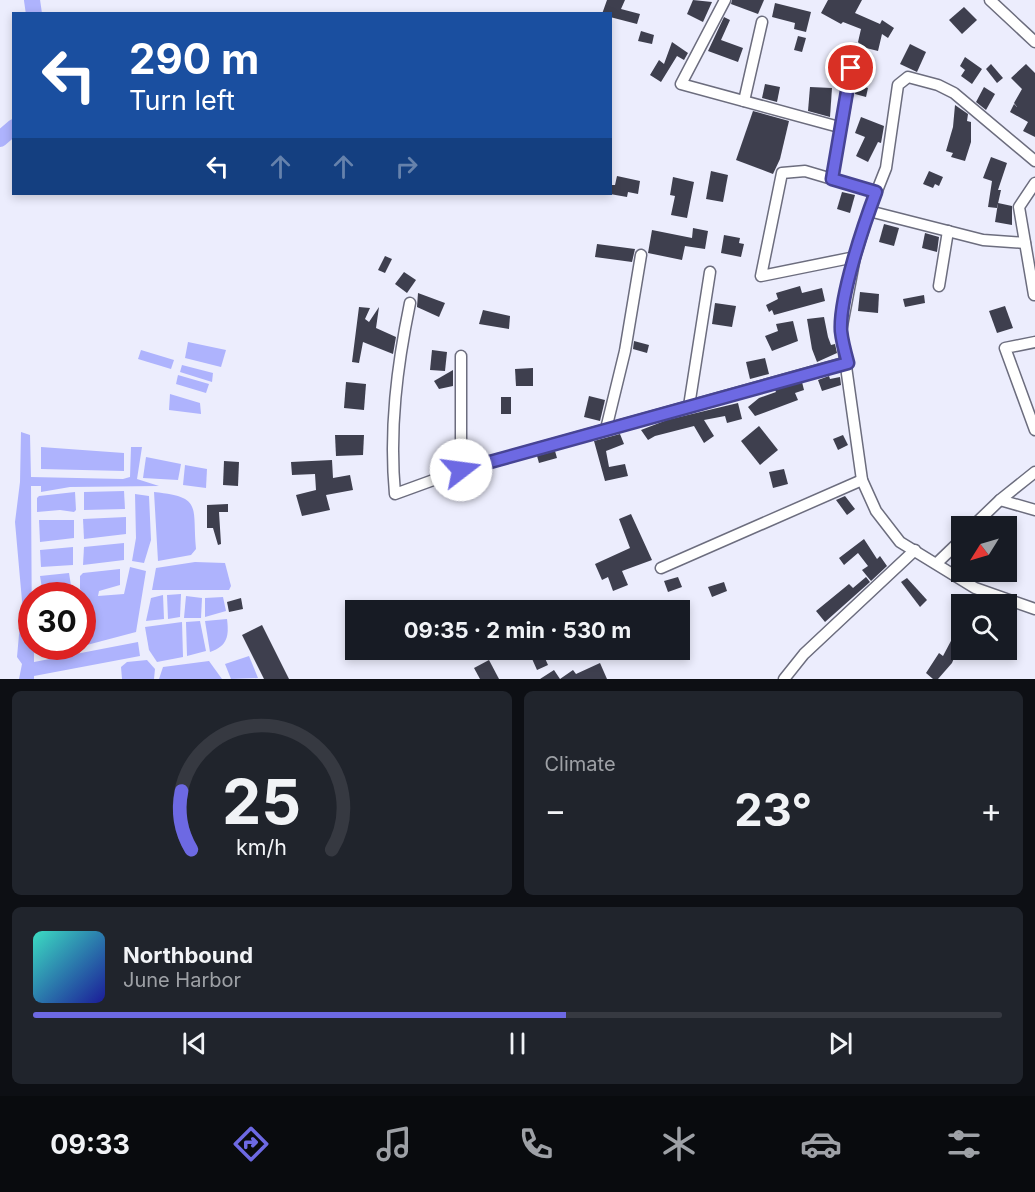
<!DOCTYPE html>
<meta charset="utf-8">
<style>
body{margin:0;font-family:Inter,sans-serif;background:#20242c;color:#f1f3f6;height:100vh;display:flex;flex-direction:column;font-size:22px;white-space:nowrap}
*{box-sizing:border-box;margin:0}
p{font-size:20px;color:#9ea1a6}
.icon{flex:none;width:33px;height:33px;fill:none;stroke:currentColor;stroke-width:2;stroke-linecap:round;stroke-linejoin:round}
.map{position:relative;height:679px;overflow:hidden}
.details{display:flex;flex-direction:column;gap:12px;padding:12px;background:#0d0f14;flex:1}
.details>*{flex:none}
.banner{position:absolute;left:12px;top:12px;width:600px;height:183px;border-radius:0px;box-shadow:0 3px 9px #0003;background:#1a4fa0;color:#fff;overflow:hidden}
.needle{width:39px;rotate:233deg}
.buttons{position:absolute;left:951px;top:516px;display:grid;gap:12px}
.buttons a{display:grid;place-items:center;width:66px;height:66px;border-radius:0px;background:#171b24;box-shadow:0 3px 9px #0003;font-size:30px}
.speed{position:absolute;left:18px;top:582px;display:flex;gap:12px;font-size:30px;font-weight:700;text-align:center}
.speed>*{display:grid;place-content:center;width:78px;height:78px;border-radius:50%;background:#171b24;box-shadow:0 3px 9px #0003;line-height:1}
.speed .limit{border:9px solid #d22;background:#fff;color:#111}
.pin{position:absolute;display:grid;place-items:center;width:51px;height:51px;color:#fff;margin:-26px;border:3px solid #fff;border-radius:50%;box-shadow:0 2px 6px #0007}
.me{position:absolute;width:66px;margin:-33px;rotate:75deg;stroke-linejoin:round;filter:drop-shadow(0 0 4px #0008)}
.turn{display:flex;align-items:center;gap:21px;height:126px;padding:0 18px;font-size:27px}
.turn .icon{width:78px;height:78px;stroke-width:2.5}
.turn b{display:block;font-size:42px;line-height:51px}
.lanes{display:flex;align-items:center;height:57px;padding:0 18px;background:#0003;justify-content:center;gap:30px;direction:ltr}
.lanes .off{opacity:.35}
.big{font-size:45px;font-weight:700;line-height:1.1}
.details .widget{flex:1;display:flex;flex-direction:column;justify-content:center;gap:9px;min-width:0;padding:0 21px;border-radius:9px;background:#20242c}
.details .dial{align-items:center;gap:0}
.dial svg{height:156px;overflow:visible;fill:none;stroke:#363941;stroke-width:7;stroke-linecap:round;text-anchor:middle}
.dial text{fill:#f1f3f6;stroke:none}
.song{display:flex;align-items:center;gap:18px}
.cover{width:72px;height:72px;border-radius:9px;background:linear-gradient(135deg,hsl(170 70% 55%),hsl(240 70% 35%))}
.played{height:6px;border-radius:3px;background:linear-gradient(90deg,#6d69e3 55%,#363941 55%)}
.keys{display:flex;justify-content:space-around;direction:ltr}
.heat{display:flex;justify-content:space-between;align-items:center;font-size:33px;direction:ltr}
.details .tiles{flex:1;display:grid;gap:12px;grid-template-columns:1fr 1fr}
.widget:last-child{grid-column:span 2}
.trip{position:absolute;left:345px;top:600px;width:345px;height:60px;border-radius:0px;background:#171b24;box-shadow:0 3px 9px #0003;font-weight:700;line-height:60px;text-align:center}
.tabs{display:flex;height:96px;justify-content:space-around;align-items:center;background:#090b0e;color:#9ea1a6}
.tabs .icon{width:42px;height:42px}
.tabs .current{color:#6d69e3}
.tabs b{font-size:27px;color:#f1f3f6}
.map>svg:first-child{display:block}
</style>
<div class="map">
<svg width="1035" height="679" viewBox="0 0 1035 679">
<rect width="100%" height="100%" fill="#ecedfd"/>
<g fill="#aeb3fd">
<polygon points="188,342 226,350 221,367 185,358"/>
<polygon points="141,350 174,360 171,369 138,359"/>
<polygon points="182,365 213,373 212,382 180,372"/>
<polygon points="178,375 209,384 206,393 176,384"/>
<polygon points="170,394 200,403 201,414 169,410"/>
<polygon points="21,432 30,435 31,477 123,479 130,477 131,447 142,447 137,479 159,486 70,487 41,492 41,486 31,486 32,646 34,647 34,662 138,642 140,656 34,676 34,679 19,679 22,664 17,657 22,601 15,522 20,482"/>
<polygon points="41,447 124,453 124,471 41,469"/>
<polygon points="146,457 181,464 178,480 143,478"/>
<polygon points="185,465 207,469 206,488 183,485"/>
<polygon points="124,491 125,509 84,510 84,492"/>
<polygon points="75,492 76,510 74,512 60,510 37,512 37,498 39,496"/>
<path d="M154,492C203,497 192,506 196,549L191,555L158,561Z"/>
<polygon points="135,494 149,496 151,540 144,563 132,561 136,538"/>
<polygon points="126,517 126,534 84,539 83,519"/>
<polygon points="39,520 74,520 74,538 40,542"/>
<polygon points="124,543 124,560 83,565 84,547"/>
<polygon points="73,547 73,565 41,567 40,550"/>
<polygon points="195,562 225,563 231,586 229,590 152,590 156,568"/>
<polygon points="130,567 146,571 136,632 83,646 83,598 85,597 80,589 80,576 83,573 120,569 120,585 99,591 98,596 124,594"/>
<polygon points="69,573 72,592 43,595 40,576"/>
<polygon points="181,594 180,617 168,619 167,595"/>
<polygon points="163,595 164,619 146,621 151,598"/>
<polygon points="186,596 202,598 201,618 184,618"/>
<polygon points="223,597 226,611 205,617 205,598"/>
<path d="M227,619C229,635 228,646 210,652L205,621Z"/>
<polygon points="200,621 206,651 187,656 186,622"/>
<polygon points="182,622 183,657 157,662 149,650 145,627"/>
<polygon points="249,656 258,678 231,679 225,664"/>
<polygon points="147,660 155,669 154,679 122,679 121,667 127,662"/>
<polygon points="209,661 222,679 159,679 163,667"/>
</g>
<g fill="none" stroke-linecap="round" stroke-linejoin="round">
<g stroke="#aeb3fd" stroke-width="16">
<polyline points="32,0 34,14"/>
<polyline points="0,139 14,127"/>
</g>
</g>
<g fill="#3e3f4e">
<polygon points="607,0 625,0 621,9 640,14 637,24 610,17 610,14 602,14"/>
<polygon points="693,0 712,2 703,22 687,14"/>
<polygon points="732,0 764,0 758,14 731,4"/>
<polygon points="828,0 862,0 855,13 880,24 882,20 894,28 888,38 882,34 878,51 862,47 858,42 861,29 843,22 841,24 821,13"/>
<polygon points="775,3 811,12 806,32 794,29 795,23 772,17"/>
<polygon points="964,7 977,20 962,34 949,20"/>
<polygon points="724,17 730,20 721,40 743,48 738,62 708,51"/>
<polygon points="641,31 654,35 652,44 638,41"/>
<polygon points="798,36 806,38 802,52 794,50"/>
<polygon points="672,42 688,53 684,60 677,56 661,82 650,75 659,60 664,64"/>
<polygon points="910,44 926,52 917,72 900,64"/>
<polygon points="965,57 982,69 972,84 961,76 965,70 960,66"/>
<polygon points="991,64 1003,78 997,83 986,69"/>
<polygon points="1026,64 1035,73 1035,137 1023,131 1028,122 1010,112 1014,104 1017,107 1014,103 1022,89 1011,78"/>
<polygon points="765,84 780,87 777,102 762,98"/>
<polygon points="856,84 868,88 866,97 855,94"/>
<polygon points="810,87 832,88 830,117 808,111"/>
<polygon points="984,87 995,94 986,110 976,102"/>
<polygon points="955,105 968,114 967,121 971,122 971,142 965,161 951,157 953,153 946,151 953,127"/>
<polygon points="753,111 789,121 780,159 773,174 736,160"/>
<polygon points="861,117 884,126 881,143 878,142 868,162 856,156 865,137 855,133"/>
<polygon points="991,157 1007,163 998,190 1001,190 997,208 988,207 992,181 983,178"/>
<polygon points="711,171 728,175 723,202 706,199"/>
<polygon points="929,171 943,177 939,186 935,184 933,188 923,184"/>
<polygon points="617,176 640,181 638,194 628,192 627,197 610,194 610,185 615,185"/>
<polygon points="673,177 694,182 687,218 671,215 675,196 670,195"/>
<polygon points="842,192 855,195 850,213 837,209"/>
<polygon points="998,203 1012,206 1012,225 995,222"/>
<polygon points="884,224 899,228 894,246 879,242"/>
<polygon points="693,228 708,231 705,249 685,246 682,260 648,253 652,230 692,238"/>
<polygon points="925,233 939,237 937,252 922,248"/>
<polygon points="724,235 740,238 739,243 744,244 741,257 721,253"/>
<polygon points="597,244 635,249 632,262 595,257"/>
<polygon points="385,256 392,259 385,273 378,270"/>
<polygon points="404,272 416,280 407,293 395,284"/>
<polygon points="800,286 802,293 822,288 825,301 774,315 772,310 769,312 766,305 778,299 776,293"/>
<polygon points="860,292 879,294 878,313 858,311"/>
<polygon points="418,293 445,303 439,317 417,307"/>
<polygon points="924,295 925,303 905,307 903,299"/>
<polygon points="715,303 736,306 732,327 712,324"/>
<polygon points="1005,306 1013,328 997,333 989,311"/>
<polygon points="359,307 370,308 365,319 369,322 379,307 376,328 396,337 393,354 363,342 359,363 352,362"/>
<polygon points="483,310 510,316 509,329 479,324"/>
<polygon points="824,317 828,337 831,345 835,344 837,353 817,362 812,349 807,319"/>
<polygon points="793,321 798,341 772,351 765,336 778,331 776,324"/>
<polygon points="634,341 649,345 647,353 633,349"/>
<polygon points="432,350 447,352 445,371 430,370"/>
<polygon points="765,358 769,374 750,379 746,362"/>
<polygon points="533,368 533,386 516,386 515,369"/>
<polygon points="453,370 453,386 439,389 434,381"/>
<polygon points="829,376 830,379 840,377 841,385 822,391 818,380"/>
<polygon points="346,382 366,384 364,410 344,408"/>
<polygon points="802,382 804,390 795,393 798,400 755,416 748,407 759,398 776,392 775,390"/>
<polygon points="589,396 605,400 600,421 584,417"/>
<rect x="501" y="397" width="10" height="17"/>
<polygon points="738,403 742,419 727,423 725,416 704,420 714,436 704,443 694,426 655,436 648,440 641,430 667,420"/>
<polygon points="759,426 778,450 760,465 741,441"/>
<polygon points="620,434 624,444 606,451 609,467 625,464 628,476 605,481 594,441"/>
<polygon points="335,435 364,435 363,455 336,456"/>
<polygon points="843,435 848,445 838,450 833,439"/>
<polygon points="555,451 557,458 539,463 537,456"/>
<polygon points="332,460 333,478 350,475 353,490 326,495 330,510 302,516 296,495 316,490 315,474 292,475 291,462"/>
<polygon points="224,461 239,462 238,486 223,485"/>
<polygon points="784,469 788,484 773,488 769,472"/>
<polygon points="845,496 855,509 847,515 836,500"/>
<polygon points="228,504 228,512 219,512 221,544 218,545 213,528 207,528 207,505"/>
<polygon points="631,514 652,560 622,571 628,585 613,591 608,577 602,580 595,564 630,548 619,519"/>
<polygon points="864,539 877,559 880,556 887,566 871,581 862,570 868,566 858,553 844,565 839,558"/>
<polygon points="678,577 682,587 668,592 664,581"/>
<polygon points="866,577 870,582 825,622 816,611 849,584 853,588"/>
<polygon points="907,578 927,600 920,607 901,582"/>
<polygon points="724,582 727,591 712,597 708,587"/>
<polygon points="241,598 243,609 229,612 227,602"/>
<polygon points="962,620 962,648 959,646 952,663 938,679 933,679 926,673 939,653 943,656"/>
<polygon points="262,625 289,679 264,679 242,635"/>
<polygon points="534,650 558,650 544,656 548,665 537,670 529,652"/>
<polygon points="489,660 499,679 480,679 474,668"/>
<polygon points="600,663 607,679 540,679 554,670 560,679 573,670 576,674"/>
</g>
<g fill="none" stroke-linecap="round" stroke-linejoin="round">
<defs>
<g id="minor">
<polyline points="725,0 681,84 839,127"/>
<polyline points="990,0 1035,42"/>
<polyline points="744,101 762,22"/>
<polyline points="832,179 855,49"/>
<polyline points="869,211 855,257 841,331 862,480 876,511 900,542 975,588 1035,609"/>
<polyline points="1025,243 983,240 869,211 886,168 898,85 908,77 938,85 954,93 1035,161"/>
<polyline points="855,257 761,276 782,173 805,171 876,192"/>
<polyline points="939,286 948,231"/>
<polyline points="1034,295 1019,207 1035,183"/>
<path d="M410,303C397,366 389,429 395,494L461,470L847,362"/>
<polyline points="1035,342 1005,348 1035,430"/>
<polyline points="461,356 461,470"/>
<polyline points="689,406 710,272"/>
<polyline points="606,429 625,351 641,255"/>
<polyline points="1000,500 1035,510"/>
<polyline points="973,526 1000,500 1035,472"/>
<polyline points="937,563 962,539"/>
<polyline points="661,568 862,480"/>
<polyline points="784,679 804,654 915,550"/>
</g>
</defs>
<use href="#minor" stroke="#6c6d7e" stroke-width="13"/>
<use href="#minor" stroke="#fff" stroke-width="10"/>
</g>
<g fill="none" stroke-linecap="round" stroke-linejoin="round">
<defs>
<path id="route" d="M461,470L848,363C845,352 842,341 841,331C839,297 864,224 876,192L832,179L851,68"/>
</defs>
<use href="#route" stroke="#474494" stroke-width="15"/>
<use href="#route" stroke="#6d69e3" stroke-width="10"/>
</g>
</svg>
<div class="buttons">
<a><svg class="needle" viewBox="-14 -14 28 28"><path d="M0-13l5 13h-10z" fill="#e53935"/><path d="M0 13l5-13h-10z" fill="#9ea1a6"/></svg></a>
<a><svg class="icon" aria-label="search" viewBox="0 0 24 24"><circle cx="10" cy="10" r="6"/><path d="M15 15l6 6"/></svg></a>
</div>
<div class="speed"><div class="limit">30</div></div>
<div class="pin" style="left:851px;top:68px;background:#d93025"><svg class="icon" aria-label="arrive" viewBox="0 0 24 24"><path d="M6 21V4h12l-3 4 3 4H6"/></svg></div>
<svg class="me" style="left:461px;top:470px" viewBox="-20 -20 40 40"><circle r="19" fill="#fff"/><path d="M0-13L10 11 0 6-10 11z" fill="#6d69e3"/></svg>
<div class="trip">09:35 · 2 min · 530 m</div>
<div class="banner">
<div class="turn"><svg class="icon" aria-label="left" viewBox="0 0 24 24"><path d="M17 20v-9H6M10 6l-5 5 5 5"/></svg><div><b>290 m</b>Turn left</div></div>
<div class="lanes"><svg class="icon" aria-label="left" viewBox="0 0 24 24"><path d="M17 20v-9H6M10 6l-5 5 5 5"/></svg><svg class="icon off" aria-label="ahead" viewBox="0 0 24 24"><path d="M12 20V5M6 11l6-6 6 6"/></svg><svg class="icon off" aria-label="ahead" viewBox="0 0 24 24"><path d="M12 20V5M6 11l6-6 6 6"/></svg><svg class="icon off" aria-label="right" viewBox="0 0 24 24"><path d="M7 20v-9h11M14 6l5 5-5 5"/></svg></div>
</div>
</div>
<section class="details">
<div class="tiles">
<div class="widget dial"><svg viewBox="0 0 100 80">
<path d="M14 69A42 42 0 1 1 86 69"/>
<path d="M14 69A42 42 0 0 1 9 39" stroke="#6d69e3"/>
<text x="50" y="56" font-size="32" font-weight="700">25</text>
<text x="50" y="72" font-size="11">km/h</text>
</svg></div>
<div class="widget"><p>Climate</p>
<div class="heat"><a>−</a><b class="big">23°</b><a>+</a></div>
</div>
<div class="widget">
<div class="song"><i class="cover"></i><div><b>Northbound</b><p>June Harbor</p></div></div>
<div class="played"></div>
<div class="keys"><svg class="icon" aria-label="previous" viewBox="0 0 24 24"><path d="M18 5L8 12l10 7zM5 5v14"/></svg><svg class="icon" aria-label="pause" viewBox="0 0 24 24"><path d="M8 5v14M16 5v14"/></svg><svg class="icon" aria-label="next" viewBox="0 0 24 24"><path d="M6 5l10 7-10 7zM19 5v14"/></svg></div>
</div>
</div>
</section>
<nav class="tabs">
<b>09:33</b>
<svg class="icon current" aria-label="directions" viewBox="0 0 24 24"><path d="M12 3l9 9-9 9-9-9zM9 14v-3h6M13 9l2 2-2 2"/></svg>
<svg class="icon" aria-label="music" viewBox="0 0 24 24"><path d="M9 18V5l10-2v13"/><circle cx="6" cy="18" r="3"/><circle cx="16" cy="16" r="3"/></svg>
<svg class="icon" aria-label="phone" viewBox="0 0 24 24"><path d="M5 4h4l2 5-3 2q2 4 5 5l2-3 5 2v4C11 20 4 13 5 4z"/></svg>
<svg class="icon" aria-label="climate" viewBox="0 0 24 24"><path d="M12 3v18M4 7l16 10M4 17L20 7"/></svg>
<svg class="icon" aria-label="car" viewBox="0 0 24 24"><path d="M5 17H2v-5l4-1 3-4h7l3 4 3 1v5h-3M9 17h6M6 11h13"/><circle cx="7" cy="17" r="2"/><circle cx="17" cy="17" r="2"/></svg>
<svg class="icon" aria-label="filters" viewBox="0 0 24 24"><path d="M4 7h16M4 17h16"/><circle cx="9" cy="7" r="2"/><circle cx="15" cy="17" r="2"/></svg>
</nav>
